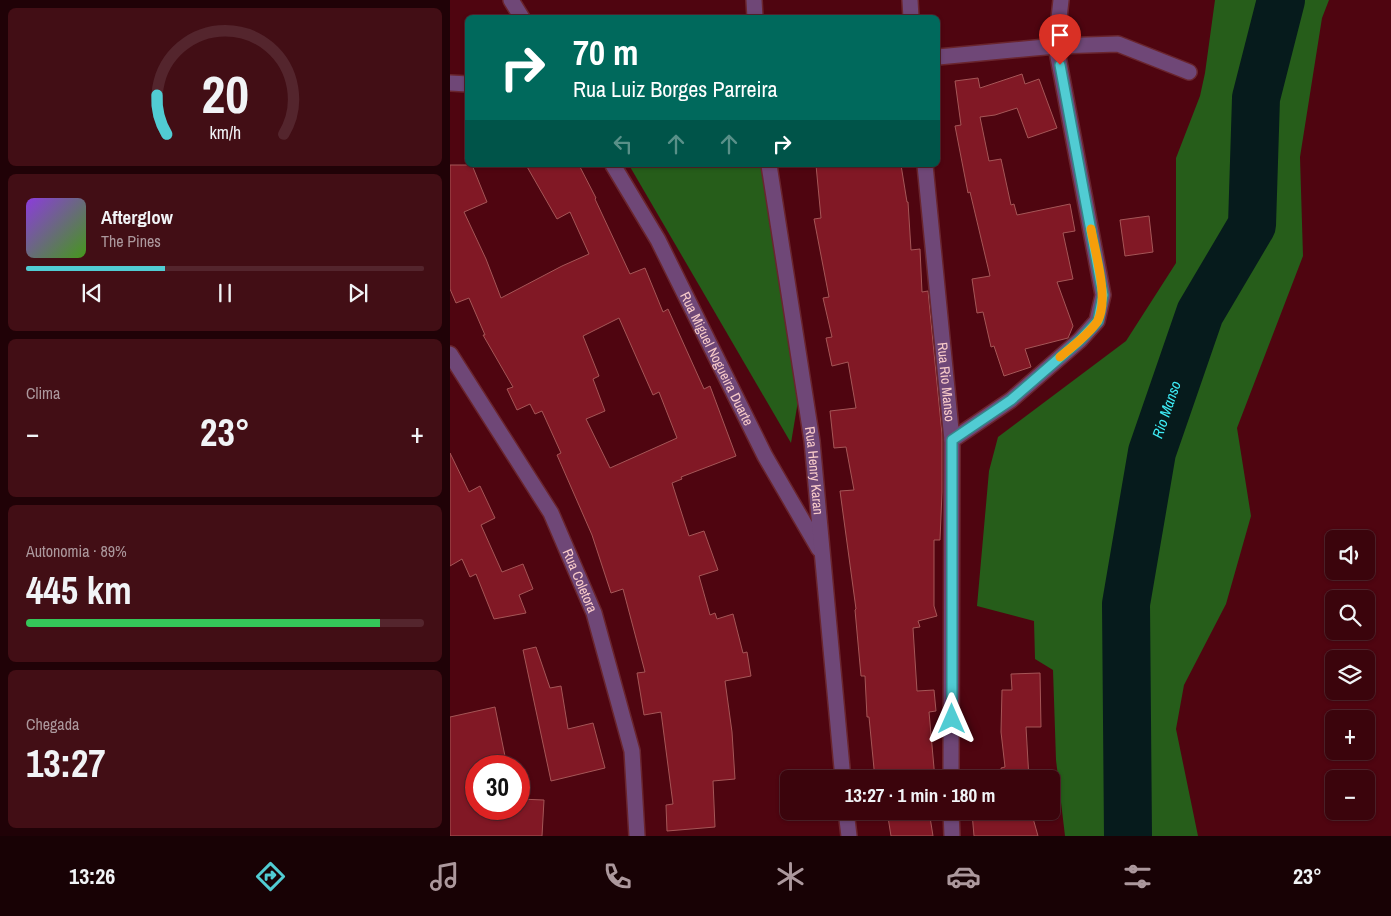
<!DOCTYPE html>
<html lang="pt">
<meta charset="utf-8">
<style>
body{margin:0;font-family:"Archivo Narrow",sans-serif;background:#420e15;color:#f1f3f6;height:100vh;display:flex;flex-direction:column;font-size:19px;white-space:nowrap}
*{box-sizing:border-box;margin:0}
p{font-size:16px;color:#ac989d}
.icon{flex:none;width:28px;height:28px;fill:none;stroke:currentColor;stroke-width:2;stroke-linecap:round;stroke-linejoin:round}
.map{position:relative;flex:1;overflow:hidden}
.side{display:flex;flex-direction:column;gap:8px;padding:8px;background:#200207;width:450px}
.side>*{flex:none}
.top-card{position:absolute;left:15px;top:15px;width:475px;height:152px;border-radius:8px;box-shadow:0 1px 4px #0004,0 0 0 1px #54252d;background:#00695c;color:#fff;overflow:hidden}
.buttons{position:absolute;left:875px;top:530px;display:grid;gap:10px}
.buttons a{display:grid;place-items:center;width:50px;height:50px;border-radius:8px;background:#3b040c;box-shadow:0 1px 4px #0004,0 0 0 1px #54252d;font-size:25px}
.speed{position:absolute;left:15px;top:755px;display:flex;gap:10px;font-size:25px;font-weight:700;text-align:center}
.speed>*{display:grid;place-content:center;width:65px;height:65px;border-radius:50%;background:#3b040c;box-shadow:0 1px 4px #0004,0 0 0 1px #54252d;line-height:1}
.speed .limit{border:8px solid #d22;background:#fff;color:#111}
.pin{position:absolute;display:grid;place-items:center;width:42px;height:42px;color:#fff;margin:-51px -21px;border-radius:50% 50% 50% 0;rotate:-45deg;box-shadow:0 0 5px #0007}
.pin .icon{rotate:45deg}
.me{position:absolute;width:55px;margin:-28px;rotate:0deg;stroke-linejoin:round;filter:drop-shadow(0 0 4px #0008)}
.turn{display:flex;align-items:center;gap:18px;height:105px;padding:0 25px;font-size:22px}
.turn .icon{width:65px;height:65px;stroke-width:2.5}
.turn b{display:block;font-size:35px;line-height:42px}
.lanes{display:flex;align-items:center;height:48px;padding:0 25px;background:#0003;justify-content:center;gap:25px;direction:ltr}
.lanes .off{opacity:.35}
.big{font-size:38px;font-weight:800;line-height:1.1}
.side .widget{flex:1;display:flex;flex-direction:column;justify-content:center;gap:8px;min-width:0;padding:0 18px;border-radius:8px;background:#420e15}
.side .dial{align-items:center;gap:0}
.dial svg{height:130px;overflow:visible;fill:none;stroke:#54252d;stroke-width:7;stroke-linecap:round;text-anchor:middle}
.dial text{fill:#f1f3f6;stroke:none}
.song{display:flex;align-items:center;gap:15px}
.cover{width:60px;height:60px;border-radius:8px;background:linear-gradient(135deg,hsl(270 70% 55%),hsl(100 70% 35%))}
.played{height:5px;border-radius:2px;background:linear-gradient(90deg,#51ccd3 35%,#54252d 35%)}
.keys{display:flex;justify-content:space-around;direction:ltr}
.heat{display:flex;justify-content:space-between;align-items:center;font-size:28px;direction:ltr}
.charge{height:8px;border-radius:4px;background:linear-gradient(90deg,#34c759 89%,#54252d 0)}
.trip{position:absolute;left:330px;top:770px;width:280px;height:50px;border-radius:8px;background:#3b040c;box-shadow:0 1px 4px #0004,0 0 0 1px #54252d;font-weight:800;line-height:50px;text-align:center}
.dock{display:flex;height:80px;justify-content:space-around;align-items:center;background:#180205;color:#ac989d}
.dock .icon{width:35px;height:35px}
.dock .on{color:#51ccd3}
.dock b{font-size:22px;color:#f1f3f6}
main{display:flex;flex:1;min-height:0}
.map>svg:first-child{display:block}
</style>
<main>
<section class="side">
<div class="widget dial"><svg viewBox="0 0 100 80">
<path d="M14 69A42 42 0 1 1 86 69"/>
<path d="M14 69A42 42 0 0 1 8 45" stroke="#51ccd3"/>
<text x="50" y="56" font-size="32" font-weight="700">20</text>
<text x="50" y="72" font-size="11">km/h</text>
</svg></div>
<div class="widget">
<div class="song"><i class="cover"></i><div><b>Afterglow</b><p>The Pines</p></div></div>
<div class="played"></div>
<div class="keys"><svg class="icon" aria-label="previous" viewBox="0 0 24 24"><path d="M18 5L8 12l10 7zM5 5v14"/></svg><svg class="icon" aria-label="pause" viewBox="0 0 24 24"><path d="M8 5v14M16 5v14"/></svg><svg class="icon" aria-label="next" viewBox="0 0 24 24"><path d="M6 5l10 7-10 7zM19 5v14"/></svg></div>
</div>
<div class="widget"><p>Clima</p>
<div class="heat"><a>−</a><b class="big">23°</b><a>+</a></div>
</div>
<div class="widget"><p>Autonomia · 89%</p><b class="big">445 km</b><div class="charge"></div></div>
<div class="widget"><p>Chegada</p><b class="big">13:27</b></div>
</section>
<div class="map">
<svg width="941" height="836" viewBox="0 0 941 836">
<rect width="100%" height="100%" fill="#4f0510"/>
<g fill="#265d1a">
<polygon points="765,0 879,0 872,18 850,157 853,256 787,428 801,516 776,604 734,685 726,729 748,836 615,836 606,760 603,670 585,659 584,621 527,606 539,471 548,437 676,341 726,263 726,158 750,96 755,73"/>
<polygon points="179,165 311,165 349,395 341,443"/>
</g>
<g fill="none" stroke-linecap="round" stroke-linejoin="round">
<path stroke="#061b1c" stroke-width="48" id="s1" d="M678,836L676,604L702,452L750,313L802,225L806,98L831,0"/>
</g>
<g fill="#811825" stroke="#a55657" fill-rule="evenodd">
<polygon points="572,74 575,84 589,79 607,128 578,138 567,108 545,115 530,117 539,161 551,159 561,205 564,204 567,215 620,204 625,231 613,233 623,279 607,282 623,326 618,338 575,349 581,367 554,376 544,346 541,347 533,312 527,313 522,279 540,276 520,192 518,193 505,126 511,125 505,81 528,78 530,88"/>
<path d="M0,165H22L37,202L14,212L36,259L51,298L112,266L139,254L120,212L107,219L76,165H129L146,198L145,199L180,274L195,268L213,312L218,309L254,389L260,386L286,456L231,477L232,479L222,483L239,536L254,531L268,570L249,576L260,615L265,613L267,619L283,614L293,653L297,652L301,676L275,681L282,732L285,779L263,781L265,827L217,831L216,805L223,804L211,712L194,715L187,673L195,672L173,589L161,593L142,535L107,455L111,453L92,411L85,414L80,404L67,410L57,389L63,387L33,335H35L19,298L6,303L0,289ZM169,318L203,395L209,392L227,438L160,468L136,419L155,411L143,379L149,376L133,336Z"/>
<polygon points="366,165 451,165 457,202 458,202 461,250 470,249 472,292 478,291 492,434 492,492 490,540 484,540 484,606 487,616 468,621 470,627 463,628 467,691 484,690 486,711 479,712 485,779 425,779 419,717 417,717 415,676 411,676 405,610 406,609 390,491 404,490 396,447 384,448 380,411 406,408 398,362 382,366 376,338 382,337 373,298 379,297 364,219 371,218"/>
<polygon points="699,216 703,252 675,256 670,220"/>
<polygon points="0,453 19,492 30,486 45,518 31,525 52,572 73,564 83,589 69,595 76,613 44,619 26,574 20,577 12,559 0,566"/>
<polygon points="86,647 100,688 111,686 118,729 143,723 155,768 101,781 73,650"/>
<polygon points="590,673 591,727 576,727 579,779 552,779 551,768 555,767 551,732 552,690 562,690 561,674"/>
<polygon points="45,707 57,766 26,766 26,809 69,809 69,799 94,800 92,836 0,836 0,717"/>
<polygon points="437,811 479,811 483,836 441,836"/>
<polygon points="537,811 581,811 588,836 524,836 522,813"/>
</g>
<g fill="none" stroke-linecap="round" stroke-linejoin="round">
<defs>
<g id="street">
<polyline points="61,0 72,18"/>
<polyline points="304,0 305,18"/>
<polyline points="460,0 461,18"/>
<polyline points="488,57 606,46 668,44 739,72"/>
<polyline points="0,83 18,84"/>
<path id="s2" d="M163,165L208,240L315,456L369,549"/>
<path id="s3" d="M319,165L362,441L393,779"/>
<path id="s4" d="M475,165L502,440L501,779"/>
<path id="s5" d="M0,354L101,513L144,613L182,751L187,836"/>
<polyline points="502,440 561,400 630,340 647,321 653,295 606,46 611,0"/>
<polyline points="396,811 399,836"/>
<polyline points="501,811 502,836"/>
</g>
</defs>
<use href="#street" stroke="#6a252e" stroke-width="18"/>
<use href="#street" stroke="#6f4777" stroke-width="15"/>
</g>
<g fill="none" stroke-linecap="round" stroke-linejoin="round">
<defs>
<polyline id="route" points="502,719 502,440 561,400 630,340 648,321 653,295 610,65"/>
</defs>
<use href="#route" stroke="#358589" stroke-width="12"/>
<use href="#route" stroke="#51ccd3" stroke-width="9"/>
<path stroke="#f59e0b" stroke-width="9" d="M610,357C622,347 638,335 647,322C660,301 645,252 641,229"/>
</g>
<g text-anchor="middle" stroke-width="5" stroke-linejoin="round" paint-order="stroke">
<g font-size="14" fill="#f9ccca" stroke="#4f0510">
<text dy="5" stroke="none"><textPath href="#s2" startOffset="220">Rua Miguel Nogueira Duarte</textPath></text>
<text dy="5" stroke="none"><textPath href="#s4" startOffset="218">Rua Rio Manso</textPath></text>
<text dy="5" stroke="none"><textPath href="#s3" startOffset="309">Rua Henry Karan</textPath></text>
<text dy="5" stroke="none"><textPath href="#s5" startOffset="262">Rua Coletora</textPath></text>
</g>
<g font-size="15" font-style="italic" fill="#3eecf6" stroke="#4f0510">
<text dy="5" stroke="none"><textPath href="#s1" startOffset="431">Rio Manso</textPath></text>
</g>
</g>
</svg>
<div class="buttons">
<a><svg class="icon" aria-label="sound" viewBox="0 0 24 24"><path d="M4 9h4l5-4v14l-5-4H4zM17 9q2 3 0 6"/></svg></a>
<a><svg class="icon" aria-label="search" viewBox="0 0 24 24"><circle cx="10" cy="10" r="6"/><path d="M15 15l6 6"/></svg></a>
<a><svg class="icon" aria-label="layers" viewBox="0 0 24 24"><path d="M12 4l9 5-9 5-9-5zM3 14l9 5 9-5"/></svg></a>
<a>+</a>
<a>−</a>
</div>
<div class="speed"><div class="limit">30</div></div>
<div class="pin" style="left:610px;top:65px;background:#d93025"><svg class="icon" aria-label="arrive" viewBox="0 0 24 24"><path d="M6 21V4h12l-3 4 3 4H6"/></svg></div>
<svg class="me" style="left:502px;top:719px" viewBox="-20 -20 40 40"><path d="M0-17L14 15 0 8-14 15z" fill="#51ccd3" stroke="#fff" stroke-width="4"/></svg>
<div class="trip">13:27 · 1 min · 180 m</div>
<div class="top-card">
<div class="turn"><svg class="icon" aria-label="right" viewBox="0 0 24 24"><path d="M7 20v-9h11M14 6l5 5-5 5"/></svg><div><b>70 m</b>Rua Luiz Borges Parreira</div></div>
<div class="lanes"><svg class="icon off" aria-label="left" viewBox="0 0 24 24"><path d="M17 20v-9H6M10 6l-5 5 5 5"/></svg><svg class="icon off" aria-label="ahead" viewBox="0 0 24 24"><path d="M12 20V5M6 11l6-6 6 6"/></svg><svg class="icon off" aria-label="ahead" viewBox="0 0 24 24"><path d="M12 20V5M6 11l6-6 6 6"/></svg><svg class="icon" aria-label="right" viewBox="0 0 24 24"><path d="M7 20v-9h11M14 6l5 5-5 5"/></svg></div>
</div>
</div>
</main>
<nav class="dock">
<b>13:26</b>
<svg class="icon on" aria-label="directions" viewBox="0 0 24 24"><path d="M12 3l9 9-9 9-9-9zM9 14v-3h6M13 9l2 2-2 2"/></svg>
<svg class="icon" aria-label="music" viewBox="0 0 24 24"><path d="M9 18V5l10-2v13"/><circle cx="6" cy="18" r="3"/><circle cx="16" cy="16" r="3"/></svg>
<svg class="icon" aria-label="phone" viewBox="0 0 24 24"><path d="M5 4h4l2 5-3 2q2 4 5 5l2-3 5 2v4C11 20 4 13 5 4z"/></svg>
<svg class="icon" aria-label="climate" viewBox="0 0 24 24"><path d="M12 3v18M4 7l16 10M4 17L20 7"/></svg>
<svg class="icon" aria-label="car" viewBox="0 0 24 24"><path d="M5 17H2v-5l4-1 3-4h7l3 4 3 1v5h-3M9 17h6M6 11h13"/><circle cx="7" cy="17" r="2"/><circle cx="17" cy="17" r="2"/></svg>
<svg class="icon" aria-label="filters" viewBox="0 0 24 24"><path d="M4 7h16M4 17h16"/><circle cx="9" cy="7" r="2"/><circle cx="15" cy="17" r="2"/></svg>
<b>23°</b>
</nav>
